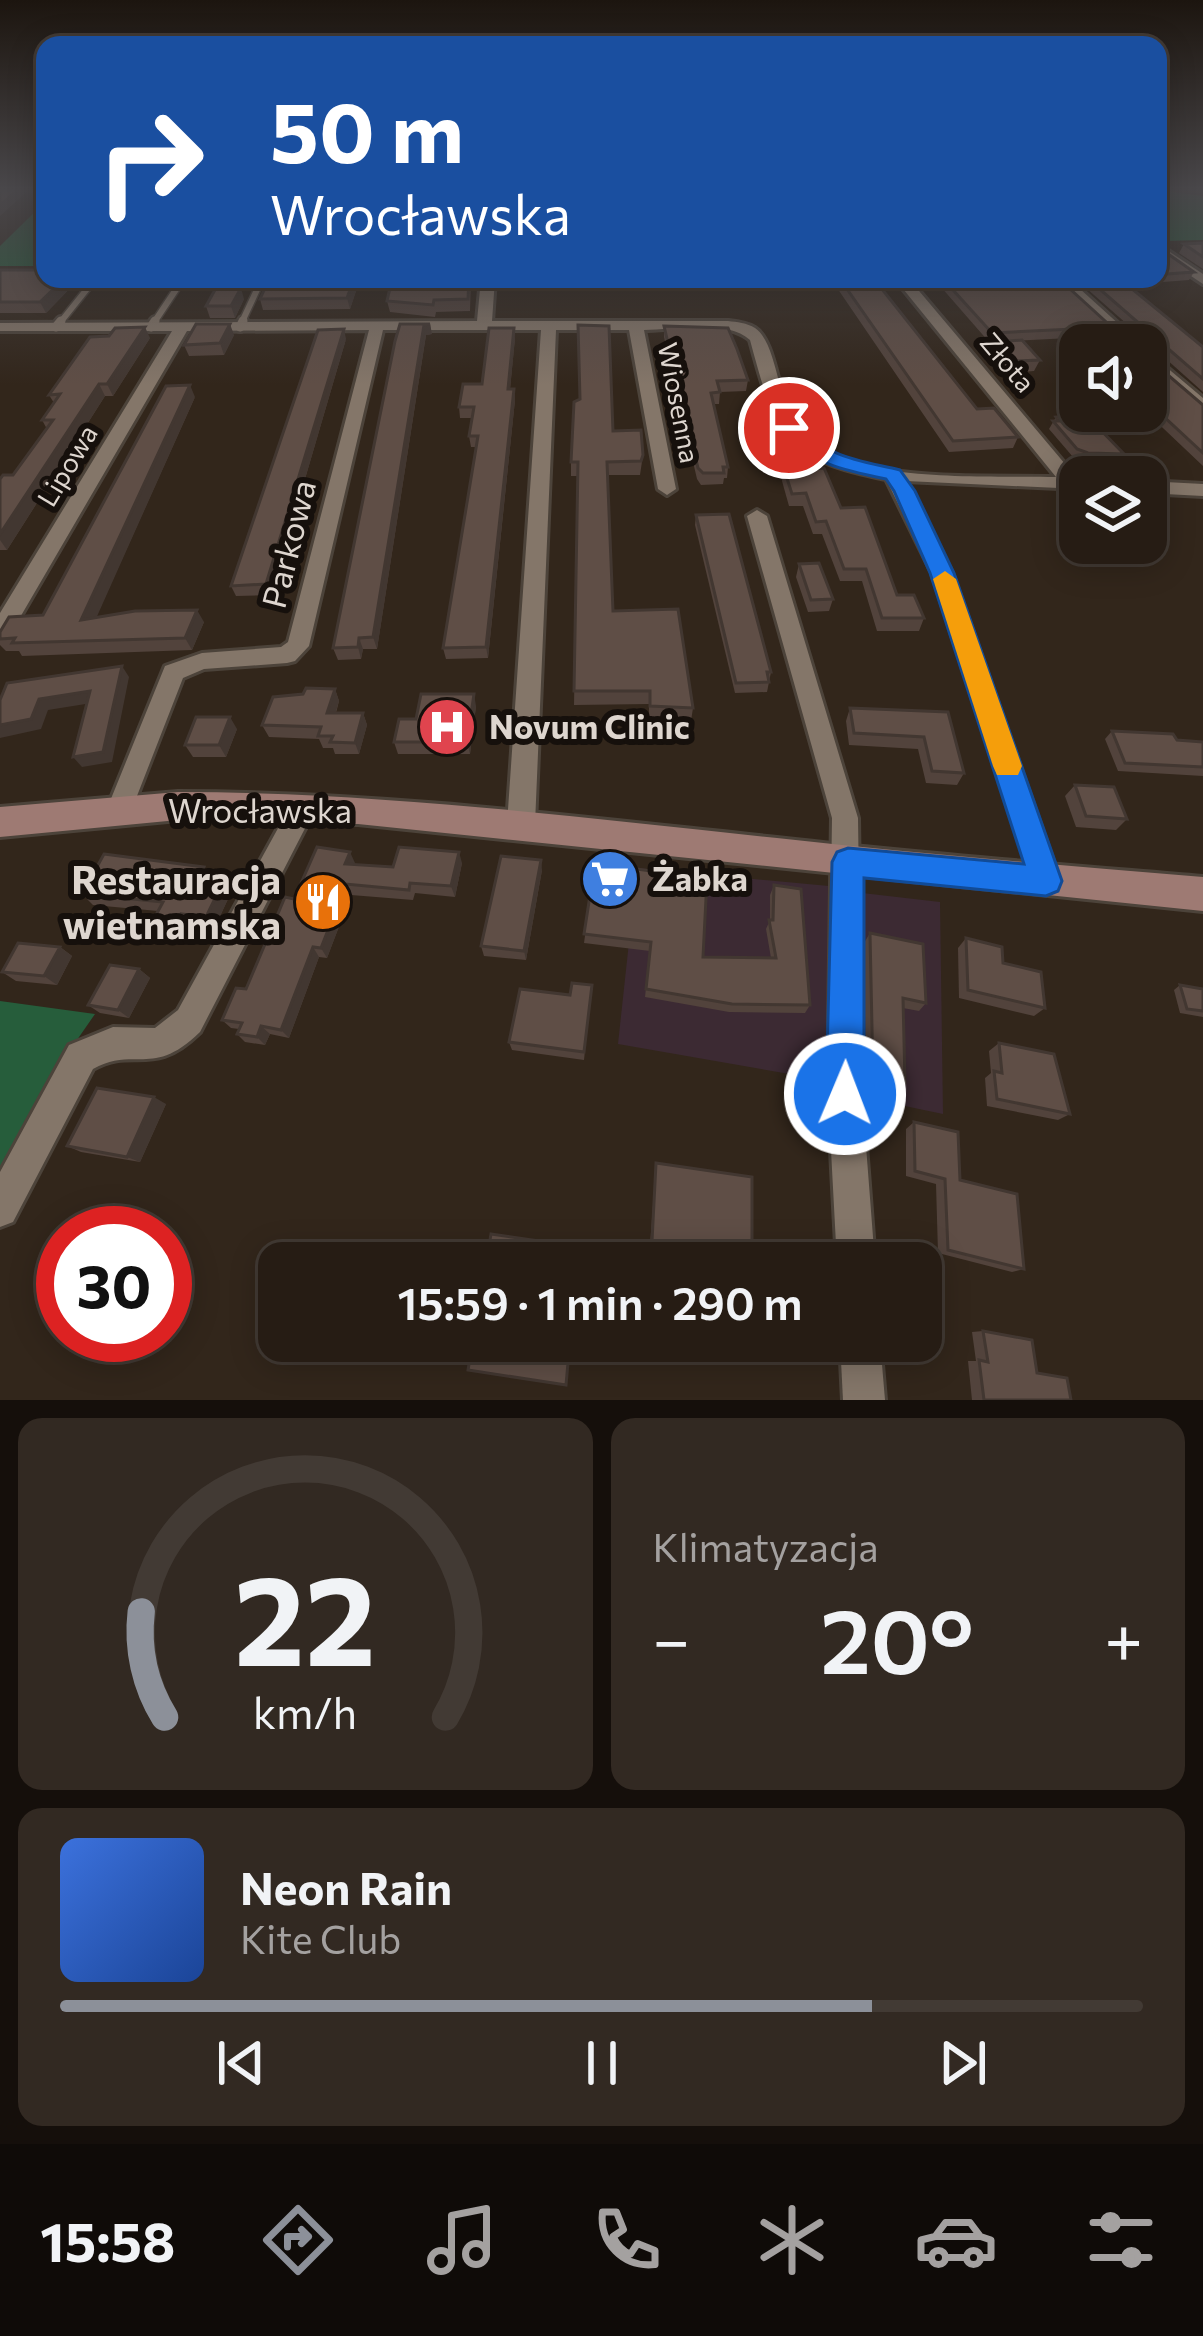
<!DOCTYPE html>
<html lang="pl">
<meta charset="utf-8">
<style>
body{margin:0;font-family:Commissioner,sans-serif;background:#322922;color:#f1f3f6;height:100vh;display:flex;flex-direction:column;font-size:45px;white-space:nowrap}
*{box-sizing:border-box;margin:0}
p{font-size:39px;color:#a4a1a0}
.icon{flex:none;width:66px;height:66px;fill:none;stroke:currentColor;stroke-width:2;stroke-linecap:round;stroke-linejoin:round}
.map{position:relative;height:1400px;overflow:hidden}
.drawer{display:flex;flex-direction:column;gap:18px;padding:18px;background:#150f0b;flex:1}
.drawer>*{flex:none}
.guide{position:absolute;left:36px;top:36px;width:1131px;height:252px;border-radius:24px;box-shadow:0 6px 30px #0003,0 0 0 3px #423a34;background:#1a4fa0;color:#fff;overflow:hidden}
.fabs{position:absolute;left:1059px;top:324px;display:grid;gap:24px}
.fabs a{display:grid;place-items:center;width:108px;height:108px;border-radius:24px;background:#261c14;box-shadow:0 6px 30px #0003,0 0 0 3px #423a34;font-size:60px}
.speed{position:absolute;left:36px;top:1206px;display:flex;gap:24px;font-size:60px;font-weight:700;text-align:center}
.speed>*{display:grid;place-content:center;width:156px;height:156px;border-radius:50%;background:#261c14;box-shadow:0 6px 30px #0003,0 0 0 3px #423a34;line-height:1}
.speed .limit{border:18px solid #d22;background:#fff;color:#111}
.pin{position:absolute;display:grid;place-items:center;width:102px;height:102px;color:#fff;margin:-51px;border:6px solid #fff;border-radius:50%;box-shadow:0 3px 12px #0007}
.me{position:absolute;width:132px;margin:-66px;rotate:1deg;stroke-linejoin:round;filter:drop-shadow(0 0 9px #0008)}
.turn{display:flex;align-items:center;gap:42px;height:252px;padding:0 36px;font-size:54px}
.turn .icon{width:156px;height:156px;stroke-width:2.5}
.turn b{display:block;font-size:84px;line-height:102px}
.big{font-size:90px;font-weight:600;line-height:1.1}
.drawer .card{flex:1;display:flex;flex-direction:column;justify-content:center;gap:18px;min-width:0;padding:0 42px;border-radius:24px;background:#322922}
.drawer .dial{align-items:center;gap:0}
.dial svg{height:312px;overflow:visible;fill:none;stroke:#423a34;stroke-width:7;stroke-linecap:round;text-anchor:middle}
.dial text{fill:#f1f3f6;stroke:none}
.song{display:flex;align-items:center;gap:36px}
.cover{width:144px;height:144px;border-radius:18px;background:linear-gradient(135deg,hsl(220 70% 55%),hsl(220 70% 35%))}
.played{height:12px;border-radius:6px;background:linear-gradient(90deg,#8c9099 75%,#423a34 75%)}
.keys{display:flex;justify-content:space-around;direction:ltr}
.heat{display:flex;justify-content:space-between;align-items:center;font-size:66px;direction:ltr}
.drawer .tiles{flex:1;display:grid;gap:18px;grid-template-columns:1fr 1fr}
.card:last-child{grid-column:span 2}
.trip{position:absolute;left:258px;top:1242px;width:684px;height:120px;border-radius:24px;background:#261c14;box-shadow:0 6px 30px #0003,0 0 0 3px #423a34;font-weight:600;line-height:120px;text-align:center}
.menu{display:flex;height:192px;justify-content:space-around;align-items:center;background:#0f0b08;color:#a4a1a0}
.menu .icon{width:84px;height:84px}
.menu .current{color:#8c9099}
.menu b{font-size:54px;color:#f1f3f6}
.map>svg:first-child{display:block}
</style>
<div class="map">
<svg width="1203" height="1400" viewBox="0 0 1203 1400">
<rect width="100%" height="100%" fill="#32261b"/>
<g fill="#3c2a33">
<polygon points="637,868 829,886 835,1082 618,1044"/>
<polygon points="845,891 940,902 943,1114 857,1096"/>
</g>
<g fill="#265d3b">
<polygon points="1158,190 1203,196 1203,240 1166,241 1158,235"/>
<polygon points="45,202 45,266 0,266 0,246"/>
<polygon points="0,1001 95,1014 61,1063 0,1180"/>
</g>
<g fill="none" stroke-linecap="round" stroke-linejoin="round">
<defs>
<g id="lane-far1">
<polyline points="59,324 95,279"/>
<polyline points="153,324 183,279"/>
<polyline points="241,324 262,279"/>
</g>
<g id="lane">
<polyline points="56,327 61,321"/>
<polyline points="151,327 155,321"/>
<polyline points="240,327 243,321"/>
</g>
<g id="street">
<polygon points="1158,244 1203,274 1203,284 1158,254"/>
<path d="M481,279H495L492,321H728C737,322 747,323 755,328C779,344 777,411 803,436C854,485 989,475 1056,477L895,279H909L1076,477H1080V489L906,481L952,573L1060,881L1056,890L1046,894L1036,890L1032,881L932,573L886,479C783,459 776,436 750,340C727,319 673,330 644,330L676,489L667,495L658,489L629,330H556L535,824L531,832L521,836L511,832L507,824L541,330H383L309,646L295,661L287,663L204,669L183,678L128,819L119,822L110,819L106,811L165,666L202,653L281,647L288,642L369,330L187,331L8,638L0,640V613L172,331H0V323L477,321Z"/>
<polygon points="1054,279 1069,279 1142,345 1125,345"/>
<polygon points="1146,350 1203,398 1203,412 1146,363"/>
<polygon points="1146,481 1203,484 1203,496 1146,493"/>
<polygon points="757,510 767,516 858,818 862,1094 875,1263 837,1263 828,1094 832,818 747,516"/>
<path d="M302,798L311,801L315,809L200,1032C152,1079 135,1045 93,1069L13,1222L0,1227V1172L69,1045L113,1027L155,1028L178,1010L293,801Z"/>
<polygon points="840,1341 880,1341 885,1400 843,1400"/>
</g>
<path id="secondary" d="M178,792C379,792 577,817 777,838C919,854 1061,865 1203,877V911L358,824L178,820L0,837V807Z"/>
</defs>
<use href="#lane-far1" stroke="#4c433a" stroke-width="9"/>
<use href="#lane" stroke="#4c433a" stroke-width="14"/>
<use href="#street" stroke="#4c433a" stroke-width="6"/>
<use href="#secondary" stroke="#4c433a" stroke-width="6"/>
<use href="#lane-far1" stroke="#847669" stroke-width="6"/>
<use href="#lane" stroke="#847669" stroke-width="9"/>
<use href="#street" fill="#847669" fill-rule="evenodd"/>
<use href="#secondary" fill="#9e7a73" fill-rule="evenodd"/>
</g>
<g fill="#52433c">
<polygon points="1203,243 1203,269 1179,253 1184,244"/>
<polygon points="1158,247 1194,272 1189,280 1163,282 1158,278"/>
<polygon points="0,270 78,280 46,313 0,313"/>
<polygon points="269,279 360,279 350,309 263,310 260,299"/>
<polygon points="392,279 471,279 470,311 436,312 435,317 390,312 387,301"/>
<polygon points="831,279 874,279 977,409 1018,437 1013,448 949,452"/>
<polygon points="934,279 1059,279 1126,340 1146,341 1076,279 1120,279 1203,347 1203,392 1146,341 1148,358 1203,405 1203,466 1145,411 1146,345 1080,345 1080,348 1070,338 989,342"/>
<polygon points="244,299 235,318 210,318 206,306"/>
<polygon points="400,324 430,324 432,334 426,335 377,649 363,649 361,659 338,660 333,648"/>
<polygon points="664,326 748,380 746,391 720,392 719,404 714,404 728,467 727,478 724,478 723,484 701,485 697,479 664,337"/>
<polygon points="234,335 224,355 189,356 184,345"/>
<polygon points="150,338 113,396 105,396 7,550 0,550 0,479 13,475 47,429 42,420 54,403 49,395"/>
<polygon points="515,338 510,389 514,389 515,400 488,658 446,659 443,648 476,447 471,447 469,436 472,418 460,418 459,407 482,384"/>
<polygon points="346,339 271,595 236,596 231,586"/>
<polygon points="996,342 1040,360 1034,371 1008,373 991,353"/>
<polygon points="1080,385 1080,411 1094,411 1057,413 1056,394 1060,386"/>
<polygon points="195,397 96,617 204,622 192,650 22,656 19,651 6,651 0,645 0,632 43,615"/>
<polygon points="1056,417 1124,454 1119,462 1083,461 1073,457 1049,429"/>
<polygon points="643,455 640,475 607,475 613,611 693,708 691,721 649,719 649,704 574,705 578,476 571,476 571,462"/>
<polygon points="784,469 841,508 897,595 924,618 919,631 877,631 862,581 840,581 822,534 813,534 803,506 789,506 782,481"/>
<polygon points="696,515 771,672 767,692 735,693 695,525"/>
<polygon points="799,564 833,599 829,611 808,612 796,577"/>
<polygon points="335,689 339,701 336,713 363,713 367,725 359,754 335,754 333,748 323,748 319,739 269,737 262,725 303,694"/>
<polygon points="476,706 470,754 398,754 394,742 416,719"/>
<polygon points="850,708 948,712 964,773 957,785 926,783 918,749 849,745 846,721"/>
<polygon points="237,729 226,757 193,757 185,745"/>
<polygon points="1112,731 1177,740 1203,742 1203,776 1118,771 1105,739"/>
<polygon points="1075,785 1127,819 1116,830 1076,827 1065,796"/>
<polygon points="355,863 354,865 393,867 462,863 455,897 415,893 413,900 351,895 327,958 319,957 289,1038 270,1034 265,1045 245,1042 237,1034 239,1029 231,1028 222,1020 246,989 294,899"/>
<polygon points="595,863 703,957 771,958 766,929 770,920 770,895 774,885 810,1005 805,1013 729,1012 645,997 650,951 584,943"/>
<polygon points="542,870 526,960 484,956 481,946"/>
<polygon points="209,873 234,886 215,927 190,924 188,929 166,925 156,915 158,911 93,905 82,894"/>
<polygon points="870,933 926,1003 919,1011 903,1008 905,1083 898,1090 866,1084 864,943"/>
<polygon points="966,938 1003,963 1045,1008 1034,1016 959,998 958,948"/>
<polygon points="60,947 72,956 57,985 16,981 2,972"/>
<polygon points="139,969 150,978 129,1018 100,1013 88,1005"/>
<polygon points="592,985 584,1060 512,1050 509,1042 570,995"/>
<polygon points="1180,985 1203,989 1203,1017 1180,1013 1174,990"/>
<polygon points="999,1043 1070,1114 1058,1120 987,1106 985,1078 991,1073 989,1051"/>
<polygon points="166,1104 140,1162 81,1152 67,1146"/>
<polygon points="914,1122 960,1180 1024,1269 1012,1272 938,1253 936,1184 906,1176 906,1129"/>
<polygon points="656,1163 752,1257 746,1261 718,1257 718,1263 678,1263 679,1250 650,1245"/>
<polygon points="983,1331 1037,1373 1071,1400 972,1400 968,1361 976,1361 972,1332"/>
</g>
<g fill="#423731">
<polygon points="19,189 30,189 0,216 0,205"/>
<polygon points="64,279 78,280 46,313 40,302"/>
<polygon points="354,279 360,279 350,309 347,298"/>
<polygon points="241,288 244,299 235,318 231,306"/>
<polygon points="230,324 234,335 224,355 220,343"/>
<polygon points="430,324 432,334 426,335 377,649 373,637 424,325"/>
<polygon points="145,327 150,338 113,396 107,384"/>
<polygon points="514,328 515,338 509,400 508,389"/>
<polygon points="344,329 346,339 271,595 266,584"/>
<polygon points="99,384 105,396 7,550 0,540 0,534"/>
<polygon points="190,385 195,397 90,632 81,620"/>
<polygon points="514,389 515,400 488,658 486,647"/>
<polygon points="197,610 204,622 192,650 185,638"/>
<polygon points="359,638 363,649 361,659 358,647"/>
<polygon points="122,666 129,677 112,762 82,767 73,757"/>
<polygon points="335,689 339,701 332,725 327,713"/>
<polygon points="90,691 98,702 48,710 41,729 0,738 0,725 39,699"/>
<polygon points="474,694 476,706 470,754 467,742"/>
<polygon points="363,713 367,725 359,754 355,743"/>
<polygon points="230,717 237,729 226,757 219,745"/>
<polygon points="350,852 355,863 351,875 345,864"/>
<polygon points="459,852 462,863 455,897 451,886"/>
<polygon points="541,860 542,870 526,960 524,951"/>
<polygon points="226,876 234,886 215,927 206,917"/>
<polygon points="346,884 351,895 327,958 321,948"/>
<polygon points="181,914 190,924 188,929 179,919"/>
<polygon points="60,947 72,956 57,985 44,976"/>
<polygon points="313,947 319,957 289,1038 281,1030"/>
<polygon points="139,969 150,978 129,1018 118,1010"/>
<polygon points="261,1026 270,1034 265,1045 257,1037"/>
<polygon points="154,1097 166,1104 140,1162 127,1157"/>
</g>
<g fill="#5f4e46" stroke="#423731" stroke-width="3">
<polygon points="0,189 19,189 0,205"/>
<polygon points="1203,243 1203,257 1184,244"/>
<polygon points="1158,247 1194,272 1167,274 1158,268"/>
<polygon points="0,270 45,270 45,279 64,279 40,302 0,302"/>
<polygon points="269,279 354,279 347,298 260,299"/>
<polygon points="392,279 469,279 468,299 434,300 433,305 387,301"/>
<polygon points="840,279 874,279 977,409 994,408 1018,437 953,441"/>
<polygon points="943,279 1059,279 1126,340 1146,341 1148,358 1203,405 1203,453 1146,400 1146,345 1090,345 1073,329 992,333"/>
<polygon points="1088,279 1120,279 1203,347 1203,379"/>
<polygon points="216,288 241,288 231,306 206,306"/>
<polygon points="196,324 230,324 220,343 184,345"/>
<polygon points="400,324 430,324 424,325 373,637 359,638 358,647 333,648 395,341"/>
<polygon points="578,325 609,326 613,431 641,430 643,455 641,461 607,462 613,611 678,609 693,708 650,706 650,691 574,691 578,462 571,462 574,402 580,399"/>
<polygon points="664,326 728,328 737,349 748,380 717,381 720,392 711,393 728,467 723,467 724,473 703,473 698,468"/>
<polygon points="145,327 107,384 99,384 0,534 0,479 3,475 13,475 53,420 42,420 60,394 49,395 90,337 109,336 115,328"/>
<polygon points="489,328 514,328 508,389 514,389 486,647 443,648 478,436 469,436 474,407 459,407 463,384 482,384"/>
<polygon points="344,329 266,584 231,586 318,330"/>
<polygon points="1022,340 1040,360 1013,361 996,342"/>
<polygon points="190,385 81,620 135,611 197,610 185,638 12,643 15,638 0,639 0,632 9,617 43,615 166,386"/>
<polygon points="1080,385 1080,403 1062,404 1060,386"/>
<polygon points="1086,415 1124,454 1088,453 1077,449 1053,421 1059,421 1056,417"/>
<polygon points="824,468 841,508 865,507 897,595 914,595 924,618 882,618 866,569 844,569 826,521 816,522 806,493 792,494 784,469"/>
<polygon points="729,514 771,672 767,672 769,682 736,683 696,515"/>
<polygon points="819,563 833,599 811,600 799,564"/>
<polygon points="122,666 103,752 73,757 90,691 39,699 31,719 0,725 0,700 7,683"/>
<polygon points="306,688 335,689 327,713 363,713 355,743 330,742 333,736 318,736 321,727 262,725 273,697 303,694"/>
<polygon points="421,694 474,694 467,742 394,742 399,719 416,719"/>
<polygon points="850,708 948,712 964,773 932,771 924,737 854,733"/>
<polygon points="196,717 230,717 219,745 185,745"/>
<polygon points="1112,731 1173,734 1177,740 1203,742 1203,767 1125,763"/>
<polygon points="1075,785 1114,787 1127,819 1086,816"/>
<polygon points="317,847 350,852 345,864 393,867 399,847 459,852 451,886 410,883 409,890 346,884 321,948 313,947 281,1030 261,1026 257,1037 237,1034 242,1023 222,1020 236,988 246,989 285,897 294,899"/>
<polygon points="104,854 204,867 202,872 226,876 206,917 181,914 179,919 156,915 163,902 82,894"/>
<polygon points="501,856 541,860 524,951 481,946"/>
<polygon points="595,863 707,879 703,957 776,958 769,920 773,920 774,885 801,889 810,1005 732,1004 646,989 651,942 584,934"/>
<polygon points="870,933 923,944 926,1003 903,998 905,1083 873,1076"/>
<polygon points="966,938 1002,947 1003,963 1041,972 1045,1008 968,990"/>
<polygon points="18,943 60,947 44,976 2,972"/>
<polygon points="110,965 139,969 118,1010 88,1005"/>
<polygon points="572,983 592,985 584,1052 509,1042 520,989 570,995"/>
<polygon points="1180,985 1203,989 1203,1011 1187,1009"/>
<polygon points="999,1043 1054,1054 1070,1114 997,1099 994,1071 1002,1073"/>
<polygon points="97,1088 154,1097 127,1157 67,1146"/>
<polygon points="914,1122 958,1132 960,1180 1017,1194 1024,1269 948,1250 945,1179 915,1171"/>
<polygon points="656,1163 752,1177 752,1257 719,1252 718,1263 681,1263 682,1246 652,1241"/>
<polygon points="491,1234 581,1247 579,1263 486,1263"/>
<polygon points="983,1331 1032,1340 1037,1373 1067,1378 1071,1400 984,1400 979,1360 988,1362"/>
<polygon points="473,1341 570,1341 566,1385 468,1370"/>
</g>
<linearGradient id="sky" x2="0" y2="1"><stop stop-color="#1c150f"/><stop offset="0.49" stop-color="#49474a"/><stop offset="1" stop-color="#49474a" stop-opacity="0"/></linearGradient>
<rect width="1203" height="385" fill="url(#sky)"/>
<path fill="#1a73e8" stroke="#114b97" stroke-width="3" d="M782,423H796C831,459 853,459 900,470L915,491L954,573L1062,881L1058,891L1046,896L864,878V1094L859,1108L845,1113L831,1108L826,1094L832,862L837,852L848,848L1024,864L930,573L894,491L886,479C842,470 813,464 782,432Z"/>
<polygon fill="#f59e0b" points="945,571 956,579 1022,766 1018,775 997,775 993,766 933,579"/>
<defs>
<symbol id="hospital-disc" viewBox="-11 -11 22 22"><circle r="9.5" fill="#e0444e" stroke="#16100c"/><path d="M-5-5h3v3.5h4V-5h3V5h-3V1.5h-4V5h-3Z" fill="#fff"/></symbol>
<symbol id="supermarket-disc" viewBox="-11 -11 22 22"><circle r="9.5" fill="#3f7fe0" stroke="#16100c"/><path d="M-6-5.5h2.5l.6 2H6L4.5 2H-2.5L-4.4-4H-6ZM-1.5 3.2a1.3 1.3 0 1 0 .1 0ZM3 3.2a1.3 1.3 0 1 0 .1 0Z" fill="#fff"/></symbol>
<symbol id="restaurant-disc" viewBox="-11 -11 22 22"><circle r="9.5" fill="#e8710a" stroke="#16100c"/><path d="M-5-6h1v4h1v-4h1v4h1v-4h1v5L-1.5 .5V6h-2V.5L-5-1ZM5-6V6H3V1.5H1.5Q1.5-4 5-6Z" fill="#fff"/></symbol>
</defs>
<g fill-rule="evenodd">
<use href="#hospital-disc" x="414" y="694" width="66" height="66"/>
<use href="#supermarket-disc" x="577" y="846" width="66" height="66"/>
<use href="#restaurant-disc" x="290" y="869" width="66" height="66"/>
</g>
<g text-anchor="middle" stroke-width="12" stroke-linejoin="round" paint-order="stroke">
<g font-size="27" fill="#ded6cf" stroke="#16100c">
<text transform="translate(1007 363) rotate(50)" y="9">Złota</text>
<text transform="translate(678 403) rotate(79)" y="9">Wiosenna</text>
<text transform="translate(68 466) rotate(-59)" y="9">Lipowa</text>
</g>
<g font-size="33" fill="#ded6cf" stroke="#16100c">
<text transform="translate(289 544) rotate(-76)" y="12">Parkowa</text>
<text x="260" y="823">Wrocławska</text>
</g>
<g font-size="33" font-weight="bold" fill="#ded6cf" stroke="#16100c" text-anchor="start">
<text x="489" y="739">Novum Clinic</text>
<text x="652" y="891">Żabka</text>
</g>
<g font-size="39" font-weight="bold" fill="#ded6cf" stroke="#16100c" text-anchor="end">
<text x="281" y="894">Restauracja<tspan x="281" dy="45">wietnamska</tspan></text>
</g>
</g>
</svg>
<div class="fabs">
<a><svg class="icon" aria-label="sound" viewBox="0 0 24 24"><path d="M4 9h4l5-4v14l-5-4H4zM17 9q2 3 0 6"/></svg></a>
<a><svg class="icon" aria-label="layers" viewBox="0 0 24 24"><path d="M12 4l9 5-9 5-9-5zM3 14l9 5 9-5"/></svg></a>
</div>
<div class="speed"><div class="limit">30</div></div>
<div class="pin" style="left:789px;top:428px;background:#d93025"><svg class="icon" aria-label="arrive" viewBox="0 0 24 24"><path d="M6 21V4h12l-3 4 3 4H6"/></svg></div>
<svg class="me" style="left:845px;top:1094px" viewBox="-20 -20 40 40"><circle r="17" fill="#1a73e8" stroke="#fff" stroke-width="3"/><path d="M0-11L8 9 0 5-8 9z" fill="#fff"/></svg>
<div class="trip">15:59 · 1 min · 290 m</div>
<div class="guide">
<div class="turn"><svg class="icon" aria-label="right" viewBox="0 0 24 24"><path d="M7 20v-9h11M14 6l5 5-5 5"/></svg><div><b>50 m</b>Wrocławska</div></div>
</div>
</div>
<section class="drawer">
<div class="tiles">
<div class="card dial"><svg viewBox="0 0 100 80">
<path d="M14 69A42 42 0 1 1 86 69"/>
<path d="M14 69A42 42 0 0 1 8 42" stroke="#8c9099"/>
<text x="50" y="56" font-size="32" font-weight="700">22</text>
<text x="50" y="72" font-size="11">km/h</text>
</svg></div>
<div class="card"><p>Klimatyzacja</p>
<div class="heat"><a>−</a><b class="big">20°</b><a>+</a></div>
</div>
<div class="card">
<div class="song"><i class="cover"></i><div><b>Neon Rain</b><p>Kite Club</p></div></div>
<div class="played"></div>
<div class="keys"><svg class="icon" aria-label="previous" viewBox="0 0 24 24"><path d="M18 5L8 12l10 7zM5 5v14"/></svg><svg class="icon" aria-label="pause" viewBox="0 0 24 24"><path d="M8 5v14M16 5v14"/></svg><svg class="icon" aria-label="next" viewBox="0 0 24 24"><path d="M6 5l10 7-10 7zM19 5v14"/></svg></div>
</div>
</div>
</section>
<nav class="menu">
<b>15:58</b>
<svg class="icon current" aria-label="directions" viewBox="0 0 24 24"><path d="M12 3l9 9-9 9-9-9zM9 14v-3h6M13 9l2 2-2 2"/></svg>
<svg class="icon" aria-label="music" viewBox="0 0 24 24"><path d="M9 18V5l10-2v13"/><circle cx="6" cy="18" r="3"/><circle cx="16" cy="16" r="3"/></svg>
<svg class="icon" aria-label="phone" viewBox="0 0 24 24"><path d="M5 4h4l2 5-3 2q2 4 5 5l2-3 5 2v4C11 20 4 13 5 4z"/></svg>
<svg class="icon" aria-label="climate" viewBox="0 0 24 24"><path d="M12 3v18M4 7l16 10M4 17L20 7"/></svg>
<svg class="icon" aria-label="car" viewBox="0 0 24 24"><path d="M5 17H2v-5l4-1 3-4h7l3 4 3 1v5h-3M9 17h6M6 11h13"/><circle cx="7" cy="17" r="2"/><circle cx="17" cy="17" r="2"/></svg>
<svg class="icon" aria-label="filters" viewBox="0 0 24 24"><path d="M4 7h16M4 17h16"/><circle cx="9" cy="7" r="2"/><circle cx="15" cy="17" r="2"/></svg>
</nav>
